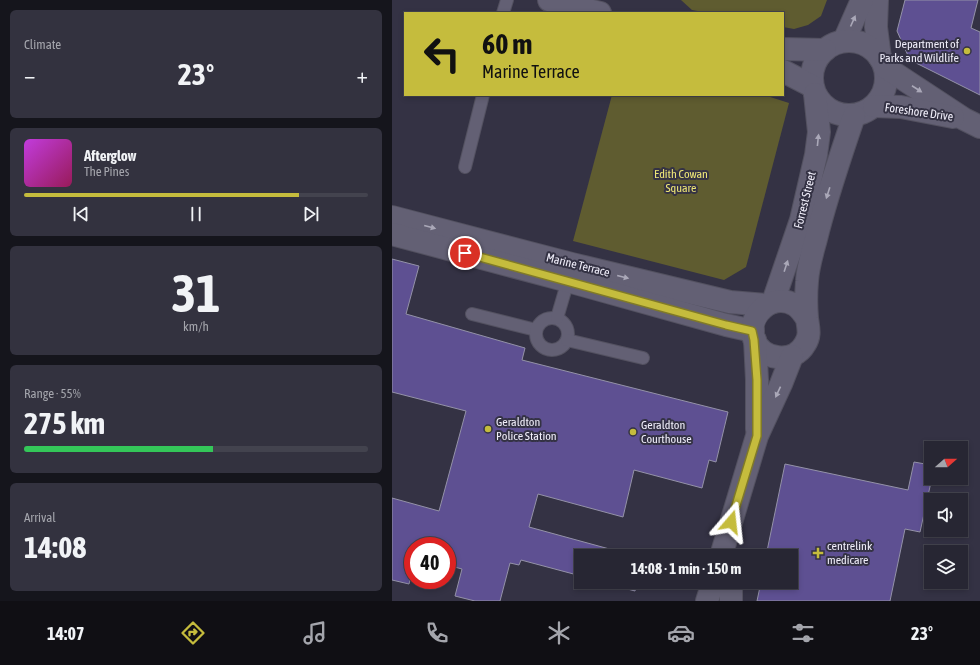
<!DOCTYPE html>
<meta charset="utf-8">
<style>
body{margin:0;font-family:"Asap Condensed",sans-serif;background:#33323f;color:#f1f3f6;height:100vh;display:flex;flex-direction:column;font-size:15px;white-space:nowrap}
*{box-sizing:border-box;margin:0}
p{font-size:13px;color:#a4a5ac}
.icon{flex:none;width:22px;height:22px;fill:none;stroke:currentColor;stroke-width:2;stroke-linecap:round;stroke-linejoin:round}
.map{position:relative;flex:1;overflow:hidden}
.panel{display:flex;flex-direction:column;gap:10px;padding:10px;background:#15151c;width:392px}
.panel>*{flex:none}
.guide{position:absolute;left:12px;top:12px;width:380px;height:84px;border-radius:0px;box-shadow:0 2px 6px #0003,0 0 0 1px #43434e;background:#c5bc3d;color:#111;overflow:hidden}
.needle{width:26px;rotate:69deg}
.tools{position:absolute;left:532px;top:441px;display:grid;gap:8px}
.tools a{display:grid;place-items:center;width:44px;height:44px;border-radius:0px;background:#272633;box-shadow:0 2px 6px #0003,0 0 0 1px #43434e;font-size:20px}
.speed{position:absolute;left:12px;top:537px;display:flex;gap:8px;font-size:20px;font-weight:700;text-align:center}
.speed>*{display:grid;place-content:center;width:52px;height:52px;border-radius:50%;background:#272633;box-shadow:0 2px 6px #0003,0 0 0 1px #43434e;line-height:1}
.speed .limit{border:6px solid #d22;background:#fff;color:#111}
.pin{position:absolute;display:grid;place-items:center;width:34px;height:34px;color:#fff;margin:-17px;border:2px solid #fff;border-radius:50%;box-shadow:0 1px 4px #0007}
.me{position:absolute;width:44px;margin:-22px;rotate:17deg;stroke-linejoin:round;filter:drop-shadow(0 0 3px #0008)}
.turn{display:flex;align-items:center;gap:14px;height:84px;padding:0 12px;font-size:18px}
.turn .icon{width:52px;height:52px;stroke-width:2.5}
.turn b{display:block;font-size:28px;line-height:34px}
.big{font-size:30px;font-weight:700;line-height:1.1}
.panel .tile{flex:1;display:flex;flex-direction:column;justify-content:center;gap:6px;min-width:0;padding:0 14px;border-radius:6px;background:#33323f}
.panel .dial{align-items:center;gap:0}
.dial b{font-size:52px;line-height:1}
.song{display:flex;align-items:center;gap:12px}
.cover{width:48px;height:48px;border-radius:6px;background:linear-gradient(135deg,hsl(290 70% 55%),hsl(330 70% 35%))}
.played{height:4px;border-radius:2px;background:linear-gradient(90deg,#c5bc3d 80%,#43434e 80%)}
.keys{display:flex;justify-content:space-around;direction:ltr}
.heat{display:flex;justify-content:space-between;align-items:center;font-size:22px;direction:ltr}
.charge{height:6px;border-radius:3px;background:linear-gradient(90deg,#34c759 55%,#43434e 0)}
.trip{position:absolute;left:182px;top:549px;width:224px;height:40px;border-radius:0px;background:#272633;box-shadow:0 2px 6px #0003,0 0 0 1px #43434e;font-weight:700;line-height:40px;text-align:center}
.dock{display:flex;height:64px;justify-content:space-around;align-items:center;background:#100f14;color:#a4a5ac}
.dock .icon{width:28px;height:28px}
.dock .selected{color:#c5bc3d}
.dock b{font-size:18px;color:#f1f3f6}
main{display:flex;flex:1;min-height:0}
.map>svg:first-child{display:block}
</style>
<main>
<section class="panel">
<div class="tile"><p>Climate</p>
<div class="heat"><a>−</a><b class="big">23°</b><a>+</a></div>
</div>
<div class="tile">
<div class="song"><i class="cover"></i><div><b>Afterglow</b><p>The Pines</p></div></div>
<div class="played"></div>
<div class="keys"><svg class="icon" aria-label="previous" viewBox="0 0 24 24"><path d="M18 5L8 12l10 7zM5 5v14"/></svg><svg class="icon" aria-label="pause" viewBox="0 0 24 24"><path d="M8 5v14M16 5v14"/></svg><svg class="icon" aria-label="next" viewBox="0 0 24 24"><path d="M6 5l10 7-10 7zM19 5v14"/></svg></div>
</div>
<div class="tile dial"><b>31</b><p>km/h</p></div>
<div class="tile"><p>Range · 55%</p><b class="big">275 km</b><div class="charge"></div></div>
<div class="tile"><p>Arrival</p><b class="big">14:08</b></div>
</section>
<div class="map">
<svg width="588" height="601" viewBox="0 0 588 601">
<rect width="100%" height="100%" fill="#343244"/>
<g fill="#5f5c30">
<polygon points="289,0 435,0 429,16 416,25 402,29 391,27 391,13 317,13 300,10"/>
<polygon points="220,95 372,95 397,103 354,267 332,280 181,241"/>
</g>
<g fill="#5e5092" stroke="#9492a8">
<polygon points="513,0 586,0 579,28 588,32 588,95 518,60 505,31"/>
<polygon points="0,259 27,266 14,314 133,348 130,360 336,412 324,462 317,460 310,488 242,470 231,517 146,494 137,527 243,556 189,556 189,576 129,560 127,565 118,563 108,601 83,601 63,596 70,569 55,565 55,546 21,546 21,568 17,584 0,580 0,498 47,511 74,411 0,392"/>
<polygon points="522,462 539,465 539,482 528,532 513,529 498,601 365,601 369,582 399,582 399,556 374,556 393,464 516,490"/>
<polygon points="209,582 245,582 243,591"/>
</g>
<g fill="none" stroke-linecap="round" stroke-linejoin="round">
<defs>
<g id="service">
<polyline points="111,13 115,0"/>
<polyline points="73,167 91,95"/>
<polyline points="80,314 144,330"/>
<circle cx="160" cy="334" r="16"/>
<polyline points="165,318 177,277"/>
<polyline points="175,340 251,358"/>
</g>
<g id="minor">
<polyline points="485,0 484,27 488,58"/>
<polyline points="452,41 470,0"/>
</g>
<g id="tertiary">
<polyline points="157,0 208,13"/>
<circle cx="457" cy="78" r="37"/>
<polyline points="391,49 433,50"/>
<polyline points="493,67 572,119 588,127"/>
<polyline points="391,71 420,86"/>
<polyline points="482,106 509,107 561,117"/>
<polyline points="0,217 180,264 338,302 374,305"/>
<polyline points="0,234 176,281 334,325 361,331"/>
<polyline points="381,302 409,220 424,155 427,132 423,94"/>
<path d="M415,319C412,314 409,309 403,305C380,292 354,315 362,339C370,361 402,364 413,344C419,335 416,327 415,318C414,306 414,293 415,281C416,264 422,248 426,231C436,192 449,154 462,116"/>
<polyline points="363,340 365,380 365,429"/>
<polyline points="329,556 365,436 389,384 400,356"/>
<polyline points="315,601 321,582"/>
<polyline points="339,601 339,582"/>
</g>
</defs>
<use href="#service" stroke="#535160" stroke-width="14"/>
<use href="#minor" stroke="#535160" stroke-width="24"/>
<use href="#tertiary" stroke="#535160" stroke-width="24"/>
<use href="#service" stroke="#636074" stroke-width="12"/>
<use href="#minor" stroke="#636074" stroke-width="22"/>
<use href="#tertiary" stroke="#636074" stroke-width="22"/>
</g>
<defs><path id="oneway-solid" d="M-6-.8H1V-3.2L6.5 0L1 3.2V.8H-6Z"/></defs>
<g fill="#aaa8b8">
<use href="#oneway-solid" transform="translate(461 21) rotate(-66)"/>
<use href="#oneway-solid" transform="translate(525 89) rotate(33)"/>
<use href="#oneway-solid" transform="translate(426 140) rotate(-84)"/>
<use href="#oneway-solid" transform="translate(436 193) rotate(108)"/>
<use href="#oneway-solid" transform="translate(38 227) rotate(15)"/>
<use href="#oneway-solid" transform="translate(394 266) rotate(-72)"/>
<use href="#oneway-solid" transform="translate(231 277) rotate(14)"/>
<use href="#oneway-solid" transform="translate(386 392) rotate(115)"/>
</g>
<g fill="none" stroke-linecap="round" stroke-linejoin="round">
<defs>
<polyline id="route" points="73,253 334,325 360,331 362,340 365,380 365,436 339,522"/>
</defs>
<use href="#route" stroke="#807a28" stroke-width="10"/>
<use href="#route" stroke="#c5bc3d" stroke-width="7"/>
</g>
<g fill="#c5bc3d" stroke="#343244" stroke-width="1.5">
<circle cx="575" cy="51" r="4"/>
<circle cx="96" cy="429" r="4"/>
<circle cx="241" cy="432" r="4"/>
<path d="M424 547h4v4h4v4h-4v4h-4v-4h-4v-4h4z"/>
</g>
<g text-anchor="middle" stroke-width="4" stroke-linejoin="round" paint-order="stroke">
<g font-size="12" fill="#f1effb" stroke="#343244" text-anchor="start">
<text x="567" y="48" text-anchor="end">Department of<tspan x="567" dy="14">Parks and Wildlife</tspan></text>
<text x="104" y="426">Geraldton<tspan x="104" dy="14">Police Station</tspan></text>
<text x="249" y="429">Geraldton<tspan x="249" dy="14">Courthouse</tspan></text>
<text x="435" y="550">centrelink<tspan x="435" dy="14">medicare</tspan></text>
</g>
<g font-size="12" fill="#f1effb" stroke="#343244">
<text transform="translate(527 112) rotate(8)" y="4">Foreshore Drive</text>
<text transform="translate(413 200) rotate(-76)" y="4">Forrest Street</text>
<text transform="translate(186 265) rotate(14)" y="4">Marine Terrace</text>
</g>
<g font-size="12" fill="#eee676" stroke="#343244">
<text x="289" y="178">Edith Cowan<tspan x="289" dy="14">Square</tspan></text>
</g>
</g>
</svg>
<div class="tools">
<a><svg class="needle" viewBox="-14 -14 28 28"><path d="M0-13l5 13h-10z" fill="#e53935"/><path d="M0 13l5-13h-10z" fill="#a4a5ac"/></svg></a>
<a><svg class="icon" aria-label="sound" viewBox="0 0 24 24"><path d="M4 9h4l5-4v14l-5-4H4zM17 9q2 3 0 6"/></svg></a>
<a><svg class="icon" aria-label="layers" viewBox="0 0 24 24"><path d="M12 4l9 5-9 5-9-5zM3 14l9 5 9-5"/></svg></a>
</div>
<div class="speed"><div class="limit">40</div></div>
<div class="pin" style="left:73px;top:253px;background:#d93025"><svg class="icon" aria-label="arrive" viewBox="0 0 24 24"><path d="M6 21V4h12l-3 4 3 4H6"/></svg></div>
<svg class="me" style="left:339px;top:522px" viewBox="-20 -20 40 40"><path d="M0-17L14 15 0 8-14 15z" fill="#c5bc3d" stroke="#fff" stroke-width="4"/></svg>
<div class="trip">14:08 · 1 min · 150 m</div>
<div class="guide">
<div class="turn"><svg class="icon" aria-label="left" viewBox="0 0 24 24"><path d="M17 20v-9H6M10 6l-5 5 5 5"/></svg><div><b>60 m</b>Marine Terrace</div></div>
</div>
</div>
</main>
<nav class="dock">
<b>14:07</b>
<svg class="icon selected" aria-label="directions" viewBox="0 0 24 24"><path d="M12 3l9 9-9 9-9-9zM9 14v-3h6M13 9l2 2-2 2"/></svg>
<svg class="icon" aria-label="music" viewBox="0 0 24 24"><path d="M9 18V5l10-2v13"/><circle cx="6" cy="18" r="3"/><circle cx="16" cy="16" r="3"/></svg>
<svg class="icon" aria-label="phone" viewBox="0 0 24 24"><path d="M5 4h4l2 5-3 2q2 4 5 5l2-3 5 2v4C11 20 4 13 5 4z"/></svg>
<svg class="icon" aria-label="climate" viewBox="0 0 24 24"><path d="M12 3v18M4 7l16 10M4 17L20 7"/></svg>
<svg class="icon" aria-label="car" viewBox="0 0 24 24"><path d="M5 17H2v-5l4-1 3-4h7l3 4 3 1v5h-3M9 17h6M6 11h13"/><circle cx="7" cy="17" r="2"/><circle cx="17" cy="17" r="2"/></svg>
<svg class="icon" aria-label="filters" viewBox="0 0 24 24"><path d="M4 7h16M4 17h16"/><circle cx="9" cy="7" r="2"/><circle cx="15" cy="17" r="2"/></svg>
<b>23°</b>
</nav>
